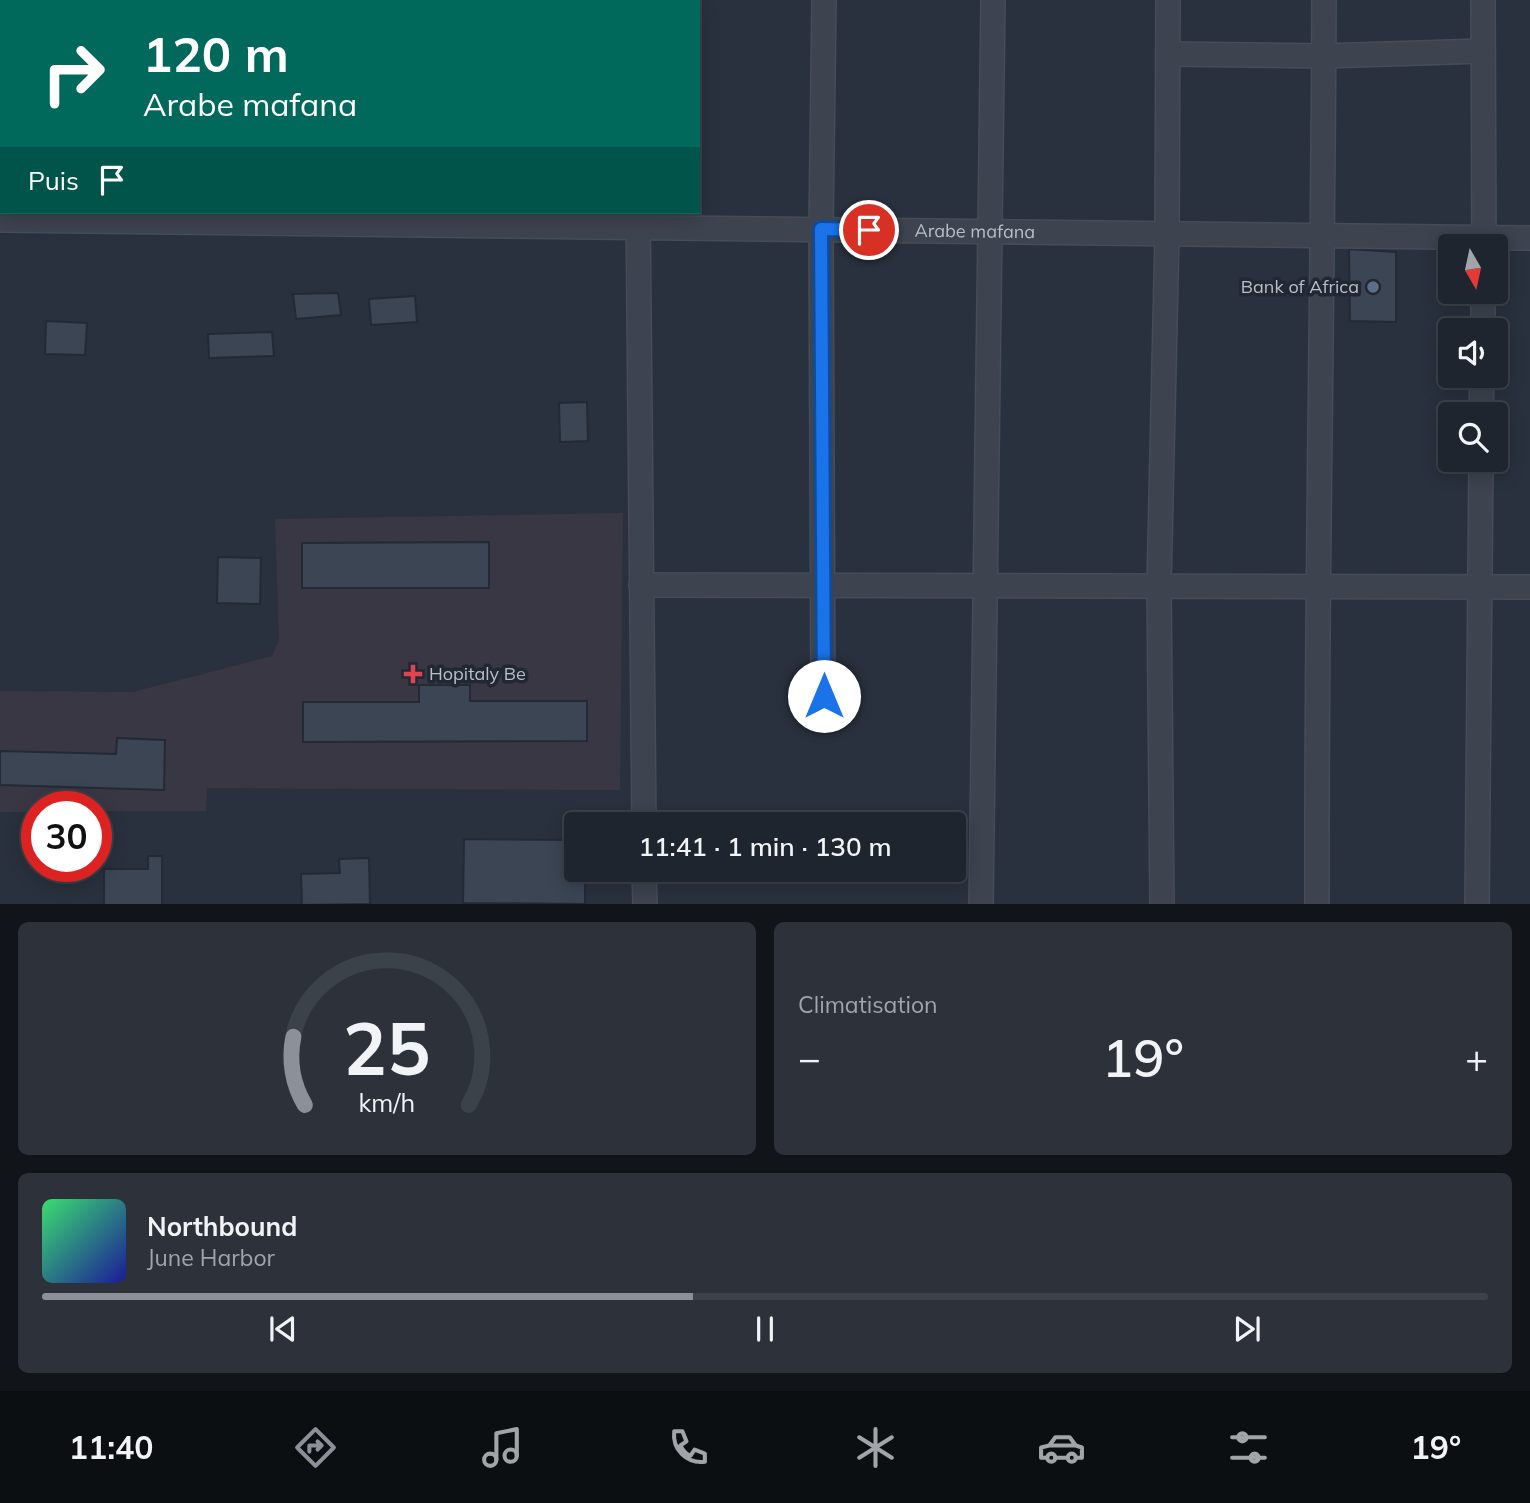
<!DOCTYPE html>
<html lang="fr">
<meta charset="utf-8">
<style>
body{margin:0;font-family:Mulish,sans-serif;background:#2c313a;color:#f1f3f6;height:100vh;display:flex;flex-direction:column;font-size:26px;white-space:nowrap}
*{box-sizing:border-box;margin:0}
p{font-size:23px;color:#a1a5aa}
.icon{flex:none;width:38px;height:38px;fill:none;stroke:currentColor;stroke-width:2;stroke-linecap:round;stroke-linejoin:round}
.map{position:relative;height:904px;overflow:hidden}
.side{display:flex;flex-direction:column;gap:18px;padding:18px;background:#111419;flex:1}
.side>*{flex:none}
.top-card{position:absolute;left:0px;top:0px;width:700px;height:214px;box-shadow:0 4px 18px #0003,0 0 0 2px #3c424a;background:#00695c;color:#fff;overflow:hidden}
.needle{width:46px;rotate:171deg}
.controls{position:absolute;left:1438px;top:234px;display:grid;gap:14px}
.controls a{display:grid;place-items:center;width:70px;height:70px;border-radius:7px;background:#1f252e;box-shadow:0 4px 18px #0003,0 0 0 2px #3c424a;font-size:35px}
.speed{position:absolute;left:21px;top:791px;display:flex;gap:14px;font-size:35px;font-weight:700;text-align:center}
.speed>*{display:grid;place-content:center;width:91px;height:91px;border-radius:50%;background:#1f252e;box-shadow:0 4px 18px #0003,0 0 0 2px #3c424a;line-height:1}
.speed .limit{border:10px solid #d22;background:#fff;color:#111}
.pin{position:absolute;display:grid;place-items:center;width:60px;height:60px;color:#fff;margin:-30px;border:4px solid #fff;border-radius:50%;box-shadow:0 2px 7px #0007}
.me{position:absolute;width:77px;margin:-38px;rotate:0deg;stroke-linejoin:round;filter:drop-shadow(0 0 5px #0008)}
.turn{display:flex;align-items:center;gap:24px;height:147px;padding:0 28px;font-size:32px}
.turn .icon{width:91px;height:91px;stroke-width:2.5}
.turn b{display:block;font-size:49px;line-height:60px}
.then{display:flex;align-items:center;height:66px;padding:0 28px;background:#0003;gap:14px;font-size:26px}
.big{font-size:52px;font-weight:600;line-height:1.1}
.side .tile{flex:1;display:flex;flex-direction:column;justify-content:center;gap:10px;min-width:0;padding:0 24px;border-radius:10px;background:#2c313a}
.side .dial{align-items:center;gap:0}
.dial svg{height:182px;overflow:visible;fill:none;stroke:#3c424a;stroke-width:7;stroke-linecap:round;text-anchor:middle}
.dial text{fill:#f1f3f6;stroke:none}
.song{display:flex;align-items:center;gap:21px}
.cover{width:84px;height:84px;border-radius:10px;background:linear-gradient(135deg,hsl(140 70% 55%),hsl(240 70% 35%))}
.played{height:7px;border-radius:4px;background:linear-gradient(90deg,#8c9099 45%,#3c424a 45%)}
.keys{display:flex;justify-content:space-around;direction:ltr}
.heat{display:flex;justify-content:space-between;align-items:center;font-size:38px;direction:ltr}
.side .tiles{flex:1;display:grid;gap:18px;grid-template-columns:1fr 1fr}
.tile:last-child{grid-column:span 2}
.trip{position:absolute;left:564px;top:812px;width:402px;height:70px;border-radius:7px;background:#1f252e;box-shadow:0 4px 18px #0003,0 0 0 2px #3c424a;font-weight:600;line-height:70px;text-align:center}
.tabs{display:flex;height:112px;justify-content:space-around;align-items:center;background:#0c0f12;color:#a1a5aa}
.tabs .icon{width:49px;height:49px}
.tabs .active{color:#8c9099}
.tabs b{font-size:32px;color:#f1f3f6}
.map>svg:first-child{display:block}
</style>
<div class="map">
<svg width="1530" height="905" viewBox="0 0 1530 905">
<rect width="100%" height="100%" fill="#29313e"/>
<polygon fill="#393743" points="623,513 620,790 207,788 206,811 96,811 96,807 37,807 37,812 0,812 0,691 133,692 272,656 279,640 275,519"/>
<g fill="#3b4554" stroke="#232a36" stroke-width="2">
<polygon points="1349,249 1396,252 1396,322 1350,321"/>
<polygon points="338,293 341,315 296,319 293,294"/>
<polygon points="415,296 417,322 371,325 369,299"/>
<polygon points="46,321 87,323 85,355 45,354"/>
<polygon points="272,332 274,356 209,358 208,334"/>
<polygon points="587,402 588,441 560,442 559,403"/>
<polygon points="489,542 489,588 302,588 302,543"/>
<polygon points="218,557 261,558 260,604 217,603"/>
<polygon points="419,685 470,685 470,701 587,701 587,741 303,742 303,702 419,702"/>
<polygon points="117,738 165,740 164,790 0,785 0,751 116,754"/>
<polygon points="464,839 576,840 576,870 585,870 585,904 463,903"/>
<polygon points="148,856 162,856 162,905 104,905 104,869 148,869"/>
<polygon points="369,858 370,904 302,905 301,874 340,873 339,859"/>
</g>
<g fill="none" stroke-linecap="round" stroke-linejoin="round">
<defs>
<g id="minor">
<polyline points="1483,0 1484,247"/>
<polyline points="647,2 647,0"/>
<polyline points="1168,54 1323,56 1483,51"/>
<polyline points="638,212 644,824"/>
<path id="s1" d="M0,220L1530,238"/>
<polyline points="1483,331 1483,292"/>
<polyline points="1481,415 1482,376"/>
<polyline points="641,585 1530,587"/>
<polyline points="823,696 821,229 824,0"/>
<polyline points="644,870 645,905"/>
<polyline points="981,905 993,0"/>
<polyline points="1162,905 1159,586 1167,234 1168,0"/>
<path d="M1317,905C1316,603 1323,302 1324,0"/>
<polyline points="1477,905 1481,460"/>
</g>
</defs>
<use href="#minor" stroke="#464c58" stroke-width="26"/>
<use href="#minor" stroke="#3d434f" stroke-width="23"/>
</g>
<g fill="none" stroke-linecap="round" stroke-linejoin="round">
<defs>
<polyline id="route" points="824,696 821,229 869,230"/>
</defs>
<use href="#route" stroke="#114b97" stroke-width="18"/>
<use href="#route" stroke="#1a73e8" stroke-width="12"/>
</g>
<circle fill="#5c6f8a" stroke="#212834" stroke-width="2.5" cx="1373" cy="287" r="7"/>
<path fill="#e0444e" stroke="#212834" stroke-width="2.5" d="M409.5 663.5h7v7h7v7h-7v7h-7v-7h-7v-7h7z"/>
<g text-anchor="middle" stroke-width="7" stroke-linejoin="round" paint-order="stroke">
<g font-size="18" fill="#b9bfc9" stroke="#212834">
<text dy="6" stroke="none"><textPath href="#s1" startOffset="975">Arabe mafana</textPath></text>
</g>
<g font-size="18" fill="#b9bfc9" stroke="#212834" text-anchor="end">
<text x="1359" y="293">Bank of Africa</text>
<text x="429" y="680" text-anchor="start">Hopitaly Be</text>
</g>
</g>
</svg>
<div class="controls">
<a><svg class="needle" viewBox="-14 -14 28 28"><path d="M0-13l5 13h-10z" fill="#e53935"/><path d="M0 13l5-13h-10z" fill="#a1a5aa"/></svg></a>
<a><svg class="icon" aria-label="sound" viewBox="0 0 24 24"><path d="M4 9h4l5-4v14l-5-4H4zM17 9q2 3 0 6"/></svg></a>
<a><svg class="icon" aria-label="search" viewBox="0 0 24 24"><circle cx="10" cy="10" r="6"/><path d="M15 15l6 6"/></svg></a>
</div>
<div class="speed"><div class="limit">30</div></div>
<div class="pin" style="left:869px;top:230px;background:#d93025"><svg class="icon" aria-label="arrive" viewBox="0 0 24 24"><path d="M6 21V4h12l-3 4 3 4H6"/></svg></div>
<svg class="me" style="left:824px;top:696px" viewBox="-20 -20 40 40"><circle r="19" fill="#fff"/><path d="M0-13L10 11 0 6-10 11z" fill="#1a73e8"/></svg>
<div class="trip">11:41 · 1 min · 130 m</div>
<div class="top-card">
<div class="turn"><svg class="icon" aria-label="right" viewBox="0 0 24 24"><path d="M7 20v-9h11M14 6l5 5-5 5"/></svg><div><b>120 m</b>Arabe mafana</div></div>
<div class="then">Puis<svg class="icon" aria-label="arrive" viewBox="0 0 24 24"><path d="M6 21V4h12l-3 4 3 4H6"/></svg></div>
</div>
</div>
<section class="side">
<div class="tiles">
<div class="tile dial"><svg viewBox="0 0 100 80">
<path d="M14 69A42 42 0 1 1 86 69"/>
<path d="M14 69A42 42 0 0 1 9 39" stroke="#8c9099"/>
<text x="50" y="56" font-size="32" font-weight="700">25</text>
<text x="50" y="72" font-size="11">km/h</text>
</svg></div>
<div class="tile"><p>Climatisation</p>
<div class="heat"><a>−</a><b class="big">19°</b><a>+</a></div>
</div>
<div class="tile">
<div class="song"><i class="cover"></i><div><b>Northbound</b><p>June Harbor</p></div></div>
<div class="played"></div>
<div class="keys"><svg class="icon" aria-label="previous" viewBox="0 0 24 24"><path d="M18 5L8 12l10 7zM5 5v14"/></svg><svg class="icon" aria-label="pause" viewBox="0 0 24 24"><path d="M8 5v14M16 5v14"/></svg><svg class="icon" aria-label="next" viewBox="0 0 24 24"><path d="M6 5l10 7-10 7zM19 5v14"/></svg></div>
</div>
</div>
</section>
<nav class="tabs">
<b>11:40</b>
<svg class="icon active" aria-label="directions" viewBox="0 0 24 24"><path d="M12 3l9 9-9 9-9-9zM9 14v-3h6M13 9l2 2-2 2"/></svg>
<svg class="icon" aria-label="music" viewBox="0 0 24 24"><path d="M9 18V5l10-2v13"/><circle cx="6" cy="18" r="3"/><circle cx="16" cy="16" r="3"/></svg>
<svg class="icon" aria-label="phone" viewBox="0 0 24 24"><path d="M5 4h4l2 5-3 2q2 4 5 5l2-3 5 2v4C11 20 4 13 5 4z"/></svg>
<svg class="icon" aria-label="climate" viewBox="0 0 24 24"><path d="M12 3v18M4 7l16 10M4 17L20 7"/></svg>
<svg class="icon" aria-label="car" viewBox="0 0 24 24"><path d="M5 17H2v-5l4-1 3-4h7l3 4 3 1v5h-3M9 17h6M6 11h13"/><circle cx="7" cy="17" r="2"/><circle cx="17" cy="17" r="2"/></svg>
<svg class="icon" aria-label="filters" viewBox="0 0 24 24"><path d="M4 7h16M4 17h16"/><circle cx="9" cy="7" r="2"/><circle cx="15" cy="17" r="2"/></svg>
<b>19°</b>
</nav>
